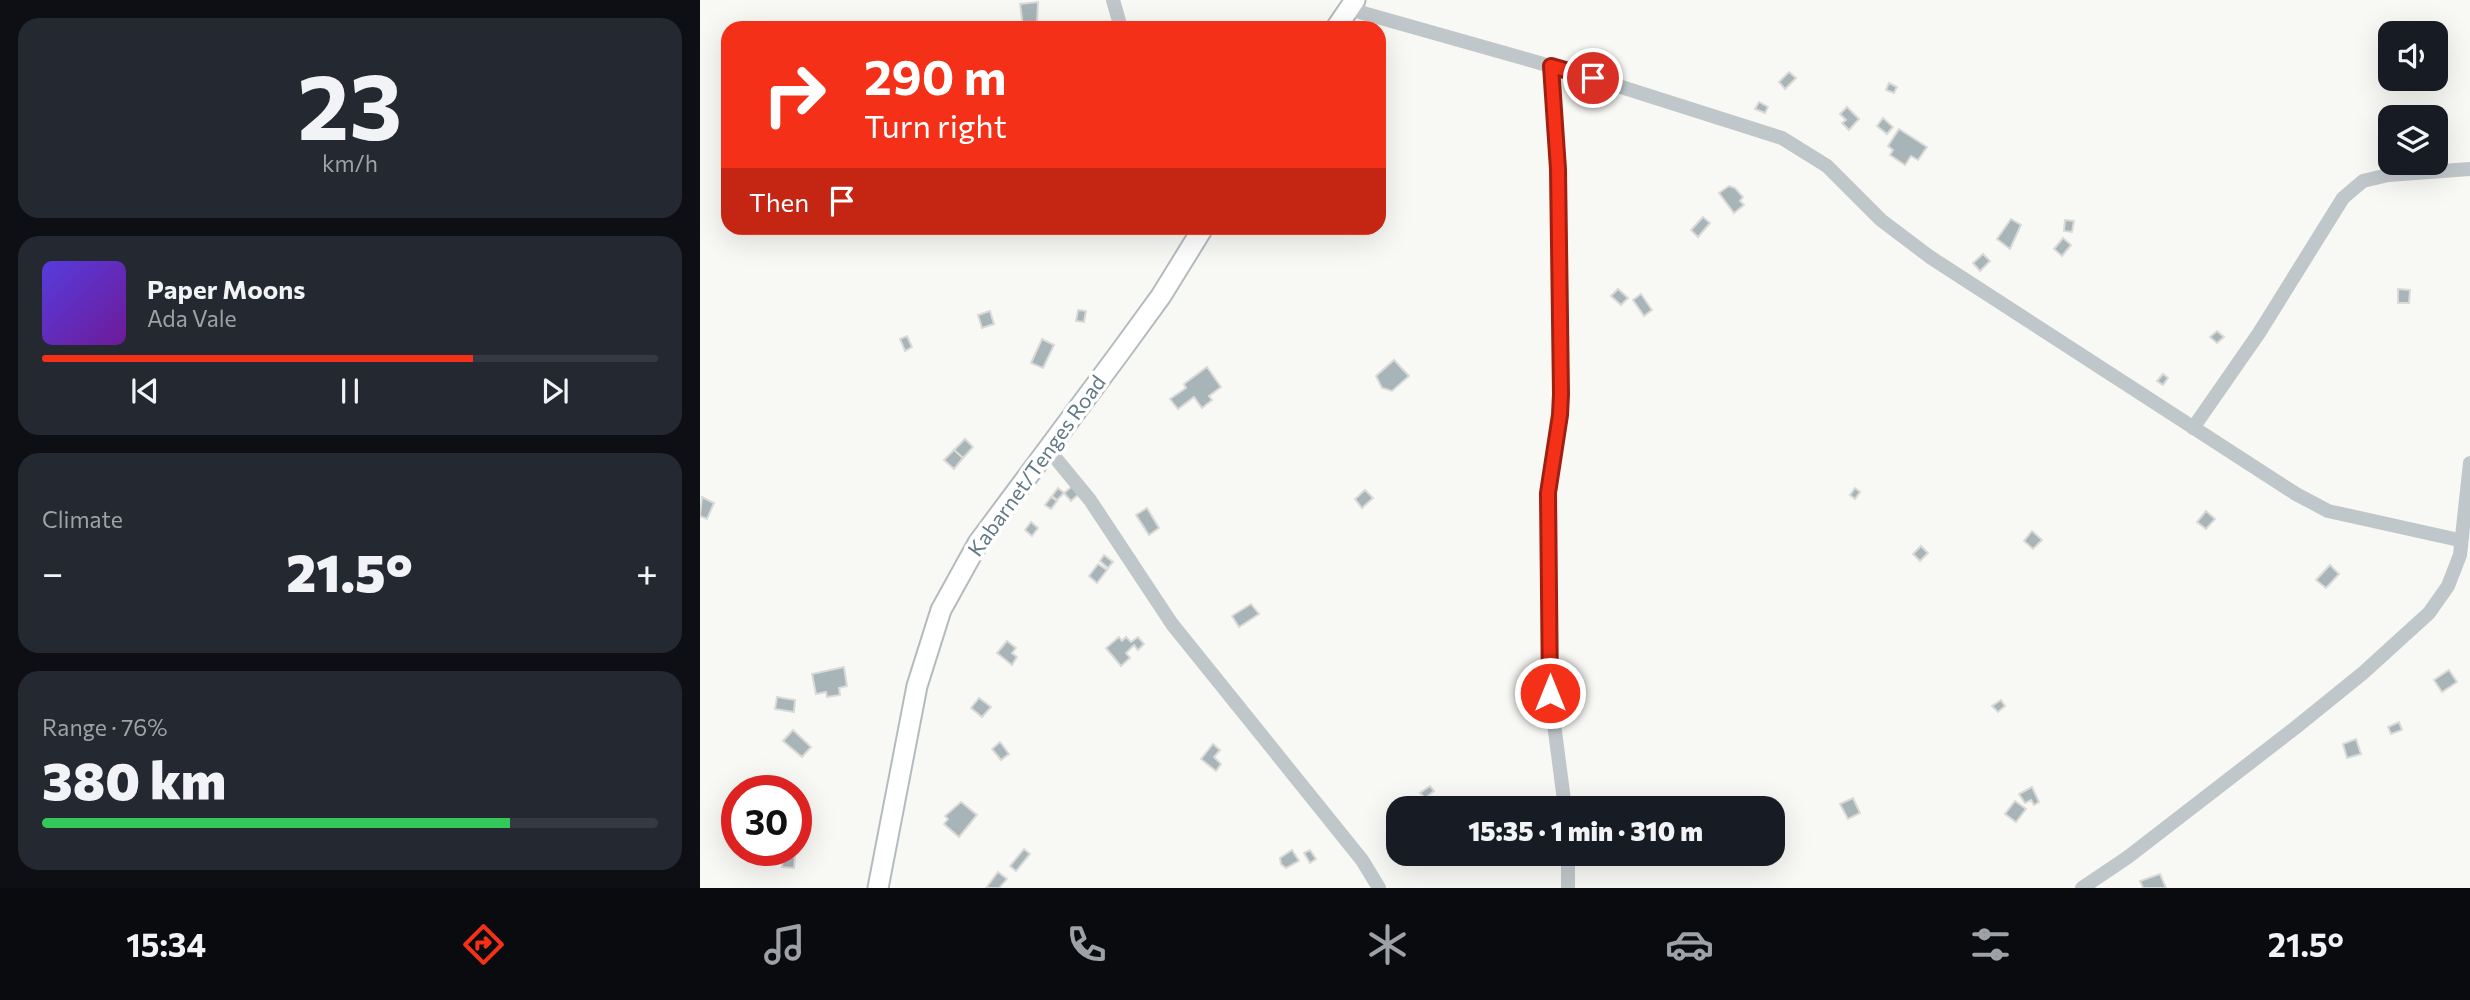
<!DOCTYPE html>
<meta charset="utf-8">
<style>
body{margin:0;font-family:Commissioner,sans-serif;background:#242831;color:#f1f3f6;height:100vh;display:flex;flex-direction:column;font-size:26px;white-space:nowrap}
*{box-sizing:border-box;margin:0}
p{font-size:23px;color:#9ea1a6}
.icon{flex:none;width:38px;height:38px;fill:none;stroke:currentColor;stroke-width:2;stroke-linecap:round;stroke-linejoin:round}
.map{position:relative;flex:1;overflow:hidden}
.sheet{display:flex;flex-direction:column;gap:18px;padding:18px;background:#0d0f14;width:700px}
.sheet>*{flex:none}
.hud{position:absolute;left:21px;top:21px;width:665px;height:214px;border-radius:21px;box-shadow:0 7px 28px #0002;background:#f53018;color:#fff;overflow:hidden}
.fabs{position:absolute;left:1678px;top:21px;display:grid;gap:14px}
.fabs a{display:grid;place-items:center;width:70px;height:70px;border-radius:14px;background:#171b24;box-shadow:0 7px 28px #0002;font-size:35px}
.speed{position:absolute;left:21px;top:775px;display:flex;gap:14px;font-size:35px;font-weight:700;text-align:center}
.speed>*{display:grid;place-content:center;width:91px;height:91px;border-radius:50%;background:#171b24;box-shadow:0 7px 28px #0002;line-height:1}
.speed .limit{border:10px solid #d22;background:#fff;color:#111}
.pin{position:absolute;display:grid;place-items:center;width:60px;height:60px;color:#fff;margin:-30px;border:4px solid #fff;border-radius:50%;box-shadow:0 2px 7px #0007}
.me{position:absolute;width:77px;margin:-38px;rotate:0deg;stroke-linejoin:round;filter:drop-shadow(0 0 5px #0008)}
.turn{display:flex;align-items:center;gap:24px;height:147px;padding:0 28px;font-size:32px}
.turn .icon{width:91px;height:91px;stroke-width:2.5}
.turn b{display:block;font-size:49px;line-height:60px}
.then{display:flex;align-items:center;height:66px;padding:0 28px;background:#0003;gap:14px;font-size:26px}
.big{font-size:52px;font-weight:800;line-height:1.1}
.sheet .widget{flex:1;display:flex;flex-direction:column;justify-content:center;gap:10px;min-width:0;padding:0 24px;border-radius:21px;background:#242831}
.sheet .dial{align-items:center;gap:0}
.dial b{font-size:91px;line-height:1}
.song{display:flex;align-items:center;gap:21px}
.cover{width:84px;height:84px;border-radius:10px;background:linear-gradient(135deg,hsl(250 70% 55%),hsl(280 70% 35%))}
.played{height:7px;border-radius:4px;background:linear-gradient(90deg,#f53018 70%,#363941 70%)}
.keys{display:flex;justify-content:space-around;direction:ltr}
.heat{display:flex;justify-content:space-between;align-items:center;font-size:38px;direction:ltr}
.charge{height:10px;border-radius:5px;background:linear-gradient(90deg,#34c759 76%,#363941 0)}
.trip{position:absolute;left:686px;top:796px;width:399px;height:70px;border-radius:21px;background:#171b24;box-shadow:0 7px 28px #0002;font-weight:800;line-height:70px;text-align:center}
.tabs{display:flex;height:112px;justify-content:space-around;align-items:center;background:#090b0e;color:#9ea1a6}
.tabs .icon{width:49px;height:49px}
.tabs .current{color:#f53018}
.tabs b{font-size:32px;color:#f1f3f6}
main{display:flex;flex:1;min-height:0}
.map>svg:first-child{display:block}
</style>
<main>
<section class="sheet">
<div class="widget dial"><b>23</b><p>km/h</p></div>
<div class="widget">
<div class="song"><i class="cover"></i><div><b>Paper Moons</b><p>Ada Vale</p></div></div>
<div class="played"></div>
<div class="keys"><svg class="icon" aria-label="previous" viewBox="0 0 24 24"><path d="M18 5L8 12l10 7zM5 5v14"/></svg><svg class="icon" aria-label="pause" viewBox="0 0 24 24"><path d="M8 5v14M16 5v14"/></svg><svg class="icon" aria-label="next" viewBox="0 0 24 24"><path d="M6 5l10 7-10 7zM19 5v14"/></svg></div>
</div>
<div class="widget"><p>Climate</p>
<div class="heat"><a>−</a><b class="big">21.5°</b><a>+</a></div>
</div>
<div class="widget"><p>Range · 76%</p><b class="big">380 km</b><div class="charge"></div></div>
</section>
<div class="map">
<svg width="1770" height="888" viewBox="0 0 1770 888">
<rect width="100%" height="100%" fill="#f8f8f5"/>
<g fill="#a7b4b8" stroke="#dadad8" stroke-width="2">
<polygon points="338,2 337,24 323,26 320,4"/>
<polygon points="1089,72 1096,78 1085,89 1079,82"/>
<polygon points="1189,83 1197,87 1194,93 1186,90"/>
<polygon points="1059,102 1068,107 1065,113 1055,109"/>
<polygon points="1147,107 1159,119 1149,130 1142,123 1146,120 1140,114"/>
<polygon points="1183,118 1193,127 1187,134 1177,126"/>
<polygon points="1199,129 1227,147 1218,160 1211,156 1205,165 1190,155 1193,150 1188,146"/>
<polygon points="1029,186 1035,188 1043,197 1040,201 1044,205 1034,213 1019,193"/>
<polygon points="1003,217 1010,223 998,237 991,230"/>
<polygon points="1311,219 1321,225 1310,249 1297,239"/>
<polygon points="1365,220 1374,221 1372,232 1364,231"/>
<polygon points="1363,238 1371,245 1362,256 1354,249"/>
<polygon points="1283,254 1290,261 1280,271 1273,263"/>
<polygon points="918,289 928,298 921,305 911,296"/>
<polygon points="1698,289 1710,290 1709,303 1698,303"/>
<polygon points="941,294 952,310 944,316 933,300"/>
<polygon points="378,310 386,311 384,322 376,321"/>
<polygon points="290,311 294,324 282,328 278,315"/>
<polygon points="1517,331 1524,337 1517,343 1510,337"/>
<polygon points="207,336 212,347 205,351 200,339"/>
<polygon points="342,339 354,345 343,368 331,363"/>
<polygon points="694,360 709,376 692,391 682,388 676,376"/>
<polygon points="507,367 521,387 509,396 512,400 502,408 494,397 478,409 470,399 486,388 484,384"/>
<polygon points="1463,374 1468,378 1463,385 1457,381"/>
<polygon points="265,439 273,447 263,458 254,450"/>
<polygon points="254,450 263,458 254,469 244,460"/>
<polygon points="375,484 382,491 371,501 364,493"/>
<polygon points="358,488 364,493 357,500 352,496"/>
<polygon points="1155,488 1160,492 1155,499 1150,495"/>
<polygon points="665,490 673,498 662,508 655,499"/>
<polygon points="2,497 14,503 7,519 0,516"/>
<polygon points="351,497 357,501 351,509 345,505"/>
<polygon points="447,508 459,528 449,535 436,515"/>
<polygon points="1506,511 1515,519 1506,529 1497,522"/>
<polygon points="331,522 338,528 332,536 325,530"/>
<polygon points="1332,531 1342,540 1333,549 1324,541"/>
<polygon points="1221,546 1228,553 1220,561 1213,554"/>
<polygon points="404,555 413,562 408,568 400,561"/>
<polygon points="398,564 407,570 397,583 389,576"/>
<polygon points="1630,565 1639,574 1626,588 1616,580"/>
<polygon points="551,604 559,614 539,627 532,616"/>
<polygon points="419,637 422,641 426,637 431,642 438,637 444,644 438,650 434,645 426,653 430,658 421,666 406,648"/>
<polygon points="307,641 316,648 312,653 317,657 312,665 297,653"/>
<polygon points="144,667 147,686 139,688 140,695 127,697 126,692 116,694 112,674"/>
<polygon points="1749,670 1757,682 1742,692 1734,680"/>
<polygon points="77,697 95,700 94,712 75,709"/>
<polygon points="279,698 291,707 282,717 271,708"/>
<polygon points="1301,700 1305,706 1298,712 1292,706"/>
<polygon points="1699,722 1702,730 1691,734 1688,727"/>
<polygon points="93,730 111,747 102,757 83,741"/>
<polygon points="1656,739 1661,754 1647,758 1643,744"/>
<polygon points="300,742 309,754 301,760 292,749"/>
<polygon points="513,744 520,750 514,757 521,764 516,771 501,759"/>
<polygon points="730,786 734,791 725,798 720,793"/>
<polygon points="1332,787 1339,802 1334,805 1331,800 1325,803 1319,794"/>
<polygon points="1153,798 1160,813 1148,819 1140,804"/>
<polygon points="1315,801 1326,809 1316,822 1305,814"/>
<polygon points="261,802 277,815 259,837 244,824 248,819 245,816"/>
<polygon points="31,812 37,812 37,820 30,820"/>
<polygon points="324,849 330,854 316,871 310,866"/>
<polygon points="592,850 599,861 586,868 581,864 580,858"/>
<polygon points="610,850 616,859 610,863 604,853"/>
<circle cx="768" cy="859" r="5.5"/>
<polygon points="83,856 95,857 94,868 82,867"/>
<polygon points="298,872 307,879 299,888 286,888"/>
<polygon points="1460,874 1466,888 1443,888 1440,881"/>
</g>
<g fill="none" stroke-linecap="round" stroke-linejoin="round">
<defs>
<g id="secondary">
<polyline points="636,28 655,0"/>
<polyline points="178,888 217,686 241,610 278,543 418,355 461,296 503,228"/>
</g>
</defs>
<use href="#secondary" stroke="#b3bbbf" stroke-width="23"/>
<g stroke="#c0c7ca" stroke-width="14">
<polyline points="413,0 421,28"/>
<polyline points="649,9 893,78 1082,138 1127,166 1181,220 1230,257 1596,494 1628,511 1759,540"/>
<polyline points="851,66 858,169 861,373 861,416 848,493 850,693 865,808"/>
<polyline points="1493,428 1559,333 1643,198 1663,181 1688,175 1770,169"/>
<polyline points="348,449 390,500 472,624 662,860 679,888"/>
<polyline points="868,888 868,854"/>
<polyline points="1382,888 1428,857 1595,728 1663,673 1729,613 1748,586 1760,555 1770,463"/>
</g>
<use href="#secondary" stroke="#fff" stroke-width="19"/>
</g>
<g fill="none" stroke-linecap="round" stroke-linejoin="round">
<defs>
<polyline id="route" points="850,693 848,493 860,415 861,394 858,169 851,66 893,78"/>
</defs>
<use href="#route" stroke="#9f1f10" stroke-width="18"/>
<use href="#route" stroke="#f53018" stroke-width="12"/>
</g>
<g text-anchor="middle" stroke-width="7" stroke-linejoin="round" paint-order="stroke">
<g font-size="21" fill="#607984" stroke="#fff">
<text transform="translate(337 466) rotate(-54)" y="7">Kabarnet/Tenges Road</text>
</g>
</g>
</svg>
<div class="fabs">
<a><svg class="icon" aria-label="sound" viewBox="0 0 24 24"><path d="M4 9h4l5-4v14l-5-4H4zM17 9q2 3 0 6"/></svg></a>
<a><svg class="icon" aria-label="layers" viewBox="0 0 24 24"><path d="M12 4l9 5-9 5-9-5zM3 14l9 5 9-5"/></svg></a>
</div>
<div class="speed"><div class="limit">30</div></div>
<div class="pin" style="left:893px;top:78px;background:#d93025"><svg class="icon" aria-label="arrive" viewBox="0 0 24 24"><path d="M6 21V4h12l-3 4 3 4H6"/></svg></div>
<svg class="me" style="left:850px;top:693px" viewBox="-20 -20 40 40"><circle r="17" fill="#f53018" stroke="#fff" stroke-width="3"/><path d="M0-11L8 9 0 5-8 9z" fill="#fff"/></svg>
<div class="trip">15:35 · 1 min · 310 m</div>
<div class="hud">
<div class="turn"><svg class="icon" aria-label="right" viewBox="0 0 24 24"><path d="M7 20v-9h11M14 6l5 5-5 5"/></svg><div><b>290 m</b>Turn right</div></div>
<div class="then">Then<svg class="icon" aria-label="arrive" viewBox="0 0 24 24"><path d="M6 21V4h12l-3 4 3 4H6"/></svg></div>
</div>
</div>
</main>
<nav class="tabs">
<b>15:34</b>
<svg class="icon current" aria-label="directions" viewBox="0 0 24 24"><path d="M12 3l9 9-9 9-9-9zM9 14v-3h6M13 9l2 2-2 2"/></svg>
<svg class="icon" aria-label="music" viewBox="0 0 24 24"><path d="M9 18V5l10-2v13"/><circle cx="6" cy="18" r="3"/><circle cx="16" cy="16" r="3"/></svg>
<svg class="icon" aria-label="phone" viewBox="0 0 24 24"><path d="M5 4h4l2 5-3 2q2 4 5 5l2-3 5 2v4C11 20 4 13 5 4z"/></svg>
<svg class="icon" aria-label="climate" viewBox="0 0 24 24"><path d="M12 3v18M4 7l16 10M4 17L20 7"/></svg>
<svg class="icon" aria-label="car" viewBox="0 0 24 24"><path d="M5 17H2v-5l4-1 3-4h7l3 4 3 1v5h-3M9 17h6M6 11h13"/><circle cx="7" cy="17" r="2"/><circle cx="17" cy="17" r="2"/></svg>
<svg class="icon" aria-label="filters" viewBox="0 0 24 24"><path d="M4 7h16M4 17h16"/><circle cx="9" cy="7" r="2"/><circle cx="15" cy="17" r="2"/></svg>
<b>21.5°</b>
</nav>
